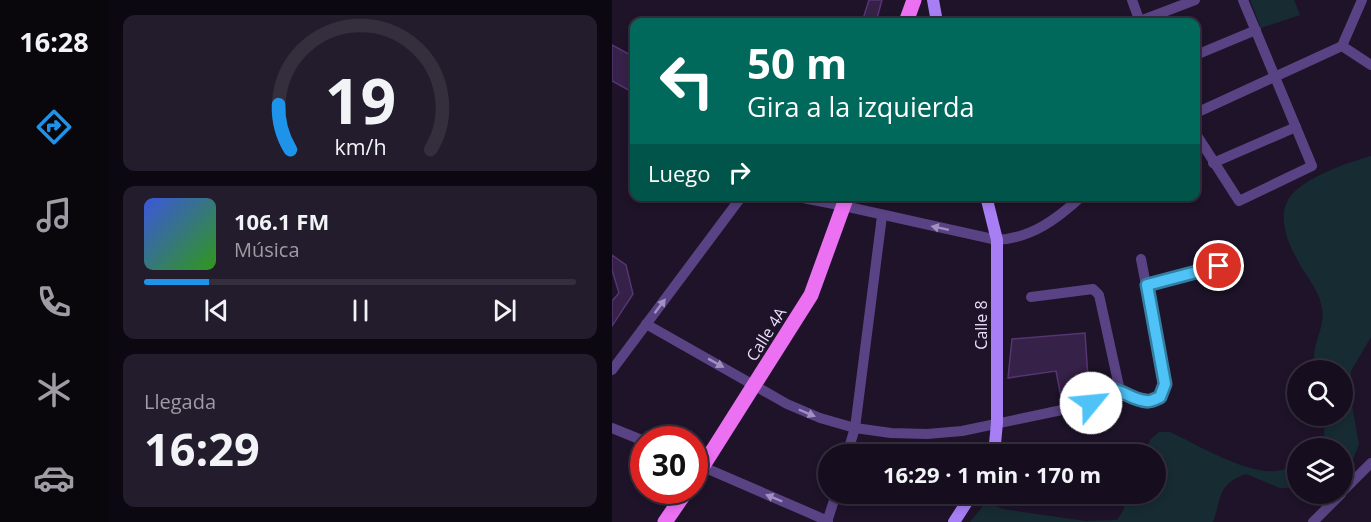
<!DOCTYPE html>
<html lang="es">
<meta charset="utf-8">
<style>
body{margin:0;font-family:"Open Sans",sans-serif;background:#231c2c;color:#f1f3f6;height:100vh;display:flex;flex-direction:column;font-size:22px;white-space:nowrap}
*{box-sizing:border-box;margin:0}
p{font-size:20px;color:#9e9ca4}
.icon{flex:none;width:33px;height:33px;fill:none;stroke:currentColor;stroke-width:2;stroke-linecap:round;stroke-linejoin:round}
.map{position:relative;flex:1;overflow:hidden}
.drawer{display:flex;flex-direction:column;gap:15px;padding:15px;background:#0c0811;width:504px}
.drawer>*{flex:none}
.banner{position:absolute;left:18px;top:18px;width:570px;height:183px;border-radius:12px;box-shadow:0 3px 9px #0003,0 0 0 2px #352e3d;background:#00695c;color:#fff;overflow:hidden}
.buttons{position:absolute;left:675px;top:360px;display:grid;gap:12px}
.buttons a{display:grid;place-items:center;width:66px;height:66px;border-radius:50%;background:#160e1f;box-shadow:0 3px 9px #0003,0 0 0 2px #352e3d;font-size:30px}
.speed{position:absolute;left:18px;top:426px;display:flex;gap:12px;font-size:30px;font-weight:700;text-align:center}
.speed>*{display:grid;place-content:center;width:78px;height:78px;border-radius:50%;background:#160e1f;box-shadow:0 3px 9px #0003,0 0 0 2px #352e3d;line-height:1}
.speed .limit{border:9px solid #d22;background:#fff;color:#111}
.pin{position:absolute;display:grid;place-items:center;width:51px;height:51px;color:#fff;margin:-26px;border:3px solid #fff;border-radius:50%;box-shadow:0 2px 6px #0007}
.me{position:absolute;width:66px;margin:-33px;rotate:62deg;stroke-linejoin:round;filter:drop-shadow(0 0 4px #0008)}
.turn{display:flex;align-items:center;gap:21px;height:126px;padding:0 18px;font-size:27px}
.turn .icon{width:78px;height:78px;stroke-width:2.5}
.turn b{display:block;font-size:42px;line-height:51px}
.then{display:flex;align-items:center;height:57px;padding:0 18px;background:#0003;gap:12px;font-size:22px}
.big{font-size:45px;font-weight:700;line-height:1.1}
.drawer .widget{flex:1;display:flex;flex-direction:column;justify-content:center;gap:9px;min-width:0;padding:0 21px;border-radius:12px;background:#231c2c}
.drawer .dial{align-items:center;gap:0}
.dial svg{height:156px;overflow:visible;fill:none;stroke:#352e3d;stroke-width:7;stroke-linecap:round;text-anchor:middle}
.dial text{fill:#f1f3f6;stroke:none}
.song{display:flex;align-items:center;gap:18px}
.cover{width:72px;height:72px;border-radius:9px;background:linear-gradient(135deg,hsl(230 70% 55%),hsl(110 70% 35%))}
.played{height:6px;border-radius:3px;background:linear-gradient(90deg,#1d93ea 15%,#352e3d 15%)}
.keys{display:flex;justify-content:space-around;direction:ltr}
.trip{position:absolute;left:206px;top:444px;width:348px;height:60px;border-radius:30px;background:#160e1f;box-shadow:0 3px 9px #0003,0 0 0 2px #352e3d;font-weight:700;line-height:60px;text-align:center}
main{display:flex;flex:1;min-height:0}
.tab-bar{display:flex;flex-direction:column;width:108px;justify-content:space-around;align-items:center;background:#09060c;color:#9e9ca4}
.tab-bar .icon{width:42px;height:42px}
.tab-bar .active{color:#1d93ea}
.tab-bar b{font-size:27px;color:#f1f3f6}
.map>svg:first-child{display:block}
</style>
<main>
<nav class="tab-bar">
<b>16:28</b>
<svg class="icon active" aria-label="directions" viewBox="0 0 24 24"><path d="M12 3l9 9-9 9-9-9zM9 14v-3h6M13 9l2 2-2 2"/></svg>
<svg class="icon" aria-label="music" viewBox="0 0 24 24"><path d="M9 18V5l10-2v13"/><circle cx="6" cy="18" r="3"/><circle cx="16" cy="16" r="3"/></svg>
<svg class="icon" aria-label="phone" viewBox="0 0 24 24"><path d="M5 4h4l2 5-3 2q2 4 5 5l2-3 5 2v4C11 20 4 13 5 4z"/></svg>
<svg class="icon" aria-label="climate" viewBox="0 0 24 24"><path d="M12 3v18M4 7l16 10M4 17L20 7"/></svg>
<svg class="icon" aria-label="car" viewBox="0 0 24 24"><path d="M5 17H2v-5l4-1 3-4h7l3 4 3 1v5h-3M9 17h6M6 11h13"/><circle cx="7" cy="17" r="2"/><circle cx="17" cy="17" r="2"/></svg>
</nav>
<section class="drawer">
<div class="widget dial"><svg viewBox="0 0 100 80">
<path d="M14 69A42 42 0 1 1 86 69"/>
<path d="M14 69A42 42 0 0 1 8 46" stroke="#1d93ea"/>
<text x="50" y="56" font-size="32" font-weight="700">19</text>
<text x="50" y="72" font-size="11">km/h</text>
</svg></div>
<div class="widget">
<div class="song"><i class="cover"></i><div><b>106.1 FM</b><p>Música</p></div></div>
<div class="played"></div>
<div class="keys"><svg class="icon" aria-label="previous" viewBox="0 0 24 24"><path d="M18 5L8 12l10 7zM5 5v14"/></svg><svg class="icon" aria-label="pause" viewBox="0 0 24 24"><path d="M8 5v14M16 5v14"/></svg><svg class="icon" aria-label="next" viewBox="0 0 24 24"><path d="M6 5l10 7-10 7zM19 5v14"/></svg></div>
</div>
<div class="widget"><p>Llegada</p><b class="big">16:29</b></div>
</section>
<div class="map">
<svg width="759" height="522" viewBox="0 0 759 522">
<rect width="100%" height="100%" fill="#1e1329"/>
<g fill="#172b33">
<polygon points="638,0 682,0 688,15 649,28"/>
<path d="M759,156V337L739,371V400L747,444L740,462L731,474L730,448H707L712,436L713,416H730V370H704C696,348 714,330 710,308C707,289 693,275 685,259C675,242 665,215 678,197C691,178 737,162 759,156Z"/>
<path d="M547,432H558C584,444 634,474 663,471C671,471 679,467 685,464V488H668L634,474C605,484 610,498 601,522H358L378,497L381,505L391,509L473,521L505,520L511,511L517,494H543V454H531L539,439Z"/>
</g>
<g fill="#362148" stroke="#553572" stroke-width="1.5">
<polygon points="257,0 270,0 264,22 250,22"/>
<polygon points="0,45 22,57 22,93 0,81"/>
<polygon points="0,255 14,265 21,294 0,326 0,301 7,293 0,270"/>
<polygon points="473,333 477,394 475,397 450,402 444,371 396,378 400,339"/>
</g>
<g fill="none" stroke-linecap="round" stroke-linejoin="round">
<g stroke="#5a4384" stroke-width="10">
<polyline points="520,0 528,22"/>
<polyline points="528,21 583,0"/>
<polyline points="730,46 750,0"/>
<polyline points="730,46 759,65"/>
<polyline points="584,55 644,30"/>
<polyline points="584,113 730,46"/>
<polyline points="584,134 627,201 700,166 631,0"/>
<polyline points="601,163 684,127"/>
<path d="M181,196L232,206L385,240C420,238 445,219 470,196"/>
<polyline points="535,284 607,266"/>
<polyline points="419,297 481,289 487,295 508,391"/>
<polyline points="34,324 175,404 208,418 243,428 279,433 315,434 350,431 469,406 479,403 486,394 499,389 535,402 548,397 553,384 529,259"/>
<polyline points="0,370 130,196"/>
<polyline points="0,428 32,441"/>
<polyline points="235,454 243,428 270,216"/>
<polyline points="82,463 216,521"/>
<polyline points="730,492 759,463"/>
<polyline points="215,522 224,494"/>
<polyline points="701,522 729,494"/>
</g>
<g stroke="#a77ef3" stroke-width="12">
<polyline points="321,0 325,22"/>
<polyline points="374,196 385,240 385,423 382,454"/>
<polyline points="342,522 360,494"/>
</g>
<g stroke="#eb70f2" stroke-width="15">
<polyline points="294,22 302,0"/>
<polyline points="82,480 199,295 235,196"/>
<polyline points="53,522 75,490"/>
</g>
</g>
<defs><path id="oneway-solid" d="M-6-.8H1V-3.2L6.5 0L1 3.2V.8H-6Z" transform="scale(1.5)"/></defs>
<g fill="#a291c0">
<use href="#oneway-solid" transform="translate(328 228) rotate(-168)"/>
<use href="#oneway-solid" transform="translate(48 306) rotate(-53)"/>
<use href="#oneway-solid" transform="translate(104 363) rotate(29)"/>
<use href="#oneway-solid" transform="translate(195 413) rotate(23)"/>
<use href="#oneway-solid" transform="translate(162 498) rotate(-157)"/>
</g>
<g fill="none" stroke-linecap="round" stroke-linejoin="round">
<defs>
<path id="route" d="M479,403C500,375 512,399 534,401C538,402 544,399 548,397L553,384L535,285L607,266"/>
</defs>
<use href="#route" stroke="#337fa1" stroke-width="15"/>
<use href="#route" stroke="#4fc3f7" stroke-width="10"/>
</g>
<g text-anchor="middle" stroke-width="6" stroke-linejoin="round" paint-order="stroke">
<g font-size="16" fill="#ebdffc" stroke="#1e1329">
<text transform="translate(369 325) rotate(-90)" y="6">Calle 8</text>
<text transform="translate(154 334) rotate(-58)" y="6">Calle 4A</text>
</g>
</g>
</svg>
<div class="buttons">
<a><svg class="icon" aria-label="search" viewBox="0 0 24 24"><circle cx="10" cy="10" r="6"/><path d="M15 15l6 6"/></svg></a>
<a><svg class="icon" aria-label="layers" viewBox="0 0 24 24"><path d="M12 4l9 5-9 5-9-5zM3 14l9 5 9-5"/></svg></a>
</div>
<div class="speed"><div class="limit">30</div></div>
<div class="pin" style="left:607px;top:266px;background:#d93025"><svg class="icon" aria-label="arrive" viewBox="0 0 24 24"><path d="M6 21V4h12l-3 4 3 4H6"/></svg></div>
<svg class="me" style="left:479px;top:403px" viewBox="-20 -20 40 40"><circle r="19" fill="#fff"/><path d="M0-13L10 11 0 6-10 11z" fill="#4fc3f7"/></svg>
<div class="trip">16:29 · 1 min · 170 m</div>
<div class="banner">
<div class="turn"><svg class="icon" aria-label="left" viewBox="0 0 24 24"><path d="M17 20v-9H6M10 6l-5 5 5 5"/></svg><div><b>50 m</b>Gira a la izquierda</div></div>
<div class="then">Luego<svg class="icon" aria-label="right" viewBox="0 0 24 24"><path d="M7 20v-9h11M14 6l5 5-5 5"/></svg></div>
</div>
</div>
</main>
